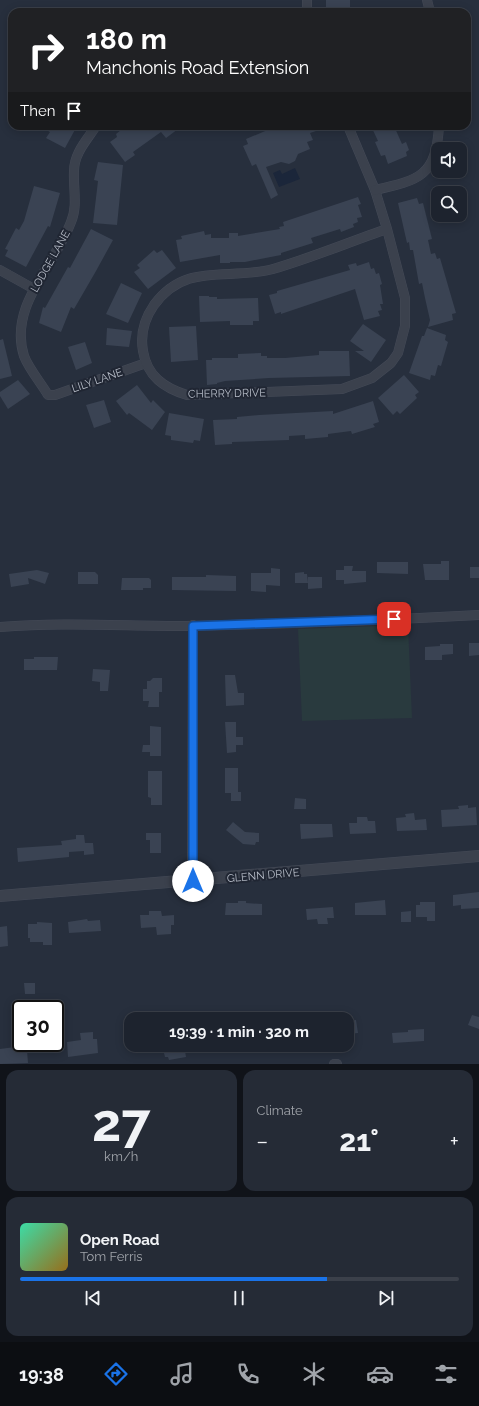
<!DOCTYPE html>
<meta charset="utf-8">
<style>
body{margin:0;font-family:Raleway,sans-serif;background:#252b36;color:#f1f3f6;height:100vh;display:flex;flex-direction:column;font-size:15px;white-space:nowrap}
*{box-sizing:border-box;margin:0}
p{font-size:13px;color:#a0a4aa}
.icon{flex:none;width:22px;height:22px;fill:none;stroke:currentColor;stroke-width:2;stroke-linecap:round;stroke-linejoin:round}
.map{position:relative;height:1064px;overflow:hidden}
.drawer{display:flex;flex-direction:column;gap:6px;padding:6px;background:#101319;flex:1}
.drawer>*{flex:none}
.hud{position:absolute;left:8px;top:8px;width:463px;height:122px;border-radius:12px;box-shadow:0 2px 10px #0003,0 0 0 1px #3b404a;background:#202124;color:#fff;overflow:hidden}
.buttons{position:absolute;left:431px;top:142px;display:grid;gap:8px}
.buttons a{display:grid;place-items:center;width:36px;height:36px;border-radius:8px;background:#1d232e;box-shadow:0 2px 10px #0003,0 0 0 1px #3b404a;font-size:20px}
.speed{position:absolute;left:12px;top:1000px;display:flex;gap:8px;font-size:20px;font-weight:700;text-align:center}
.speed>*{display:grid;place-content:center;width:52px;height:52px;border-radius:50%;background:#1d232e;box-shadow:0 2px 10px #0003,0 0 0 1px #3b404a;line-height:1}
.speed .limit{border:2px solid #111;border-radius:6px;background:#fff;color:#111}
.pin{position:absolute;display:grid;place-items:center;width:34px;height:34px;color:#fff;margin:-17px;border-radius:8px;box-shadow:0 2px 6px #0006}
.me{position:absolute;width:44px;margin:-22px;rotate:0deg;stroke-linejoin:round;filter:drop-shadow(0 0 3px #0008)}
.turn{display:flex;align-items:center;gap:14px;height:84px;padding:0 12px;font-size:18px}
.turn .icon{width:52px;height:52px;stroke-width:2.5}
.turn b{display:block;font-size:28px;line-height:34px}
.then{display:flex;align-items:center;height:38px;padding:0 12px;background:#0003;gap:8px;font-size:15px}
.big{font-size:30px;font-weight:700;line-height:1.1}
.drawer .widget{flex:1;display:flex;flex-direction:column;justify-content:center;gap:6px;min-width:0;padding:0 14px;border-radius:12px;background:#252b36}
.drawer .dial{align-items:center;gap:0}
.dial b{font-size:52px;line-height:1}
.song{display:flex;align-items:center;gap:12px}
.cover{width:48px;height:48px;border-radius:6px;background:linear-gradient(135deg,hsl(160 70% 55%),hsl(40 70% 35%))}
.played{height:4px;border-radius:2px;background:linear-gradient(90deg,#1a73e8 70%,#3b404a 70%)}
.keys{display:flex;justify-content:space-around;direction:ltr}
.heat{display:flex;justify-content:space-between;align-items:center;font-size:22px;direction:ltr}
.drawer .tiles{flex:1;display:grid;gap:6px;grid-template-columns:1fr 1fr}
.widget:last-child{grid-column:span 2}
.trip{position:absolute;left:124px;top:1012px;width:230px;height:40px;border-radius:12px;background:#1d232e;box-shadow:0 2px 10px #0003,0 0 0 1px #3b404a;font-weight:700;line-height:40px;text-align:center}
.dock{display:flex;height:64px;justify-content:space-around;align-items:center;background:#0c0e12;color:#a0a4aa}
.dock .icon{width:28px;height:28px}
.dock .selected{color:#1a73e8}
.dock b{font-size:18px;color:#f1f3f6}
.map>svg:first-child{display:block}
</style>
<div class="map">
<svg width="479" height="1064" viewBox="0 0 479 1064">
<rect width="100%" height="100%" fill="#272f3d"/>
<polygon fill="#293a3e" points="408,625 412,718 302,721 298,629"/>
<polygon fill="#1b263a" points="295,168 300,179 279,187 273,173 280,170 282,174"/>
<g fill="#3a4353">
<polygon points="326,0 350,0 350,9 348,9 348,12 326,12"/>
<polygon points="39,126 77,126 65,148 46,138 50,132"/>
<polygon points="126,126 182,126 166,138 161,132 133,152 135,155 125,162 110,142 117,137 116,134"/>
<polygon points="268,126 328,127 310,133 313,140 307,142 310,149 298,154 295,161 289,164 281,162 266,167 278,195 271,199 256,164 252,166 243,146 248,144 246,139 270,129"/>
<polygon points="371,126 394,126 402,144 406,142 409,150 406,152 407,156 388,164 385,155 381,156 375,142 378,141"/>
<polygon points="98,162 123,165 117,225 93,223 98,181 94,180"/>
<polygon points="34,186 60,193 50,227 48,226 26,267 5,256 8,250 5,249 16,228 19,230 24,221"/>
<polygon points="358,197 361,204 358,205 362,217 357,218 358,222 353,224 354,227 341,232 340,229 311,238 313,243 281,253 281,255 245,262 230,262 230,263 220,263 220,255 180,262 176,240 182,239 181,236 204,231 205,235 211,234 211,238 229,238 229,233 238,233 238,236 280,229 279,227 284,226 283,222"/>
<polygon points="417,198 419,204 423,203 432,239 428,240 431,254 435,253 437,259 440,258 456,313 452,314 453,320 428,327 430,320 425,298 422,283 419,284 413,250 410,250 409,242 407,243 398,203"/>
<polygon points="91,229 113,240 96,271 74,309 71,307 61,332 39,323 43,307 45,308 68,267 70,268"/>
<polygon points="154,250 157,253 162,250 176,268 148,289 134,272 140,268 137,265"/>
<polygon points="369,262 371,269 374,268 376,274 379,273 382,284 380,285 383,304 380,304 382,310 378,311 380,316 364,320 355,289 281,314 281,312 275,314 269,295 277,293 277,291 350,270 348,265 356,263 357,266"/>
<polygon points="121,283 142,293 128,323 106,314"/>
<polygon points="199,296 209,296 209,297 217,297 217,299 258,298 259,321 253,321 253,325 230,325 230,321 200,322"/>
<polygon points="363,324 386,340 371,362 355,351 364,351 350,341"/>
<polygon points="196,326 198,360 171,362 169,327"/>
<polygon points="107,328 132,331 129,347 106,345"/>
<polygon points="427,328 446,335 445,340 448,342 441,366 438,365 435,376 431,375 430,380 409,373 422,336 424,336"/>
<polygon points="3,339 12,376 0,379 0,340"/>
<polygon points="85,342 92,363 76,370 68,347"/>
<polygon points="319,351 349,351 350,376 269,378 225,381 217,383 217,384 207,385 206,360 212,360 212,358 238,358 238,354 261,353 261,356 267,356 267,358 285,358 319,355"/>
<polygon points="404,375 419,392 415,395 417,398 400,414 397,411 393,415 378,398"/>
<polygon points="18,380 30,394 8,409 0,396 0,392"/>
<polygon points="137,385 151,403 153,400 165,412 152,430 129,413 127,415 116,401"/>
<polygon points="104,400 111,422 94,428 86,405"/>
<polygon points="373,401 379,422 373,424 375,427 352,434 351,431 328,434 328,437 305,439 305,435 289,436 289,440 232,442 232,444 215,445 213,420 237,419 237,417 259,415 333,411 333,414"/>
<polygon points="169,413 204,419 200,441 194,440 193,443 178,441 171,440 171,436 165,435"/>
<polygon points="441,561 449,561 449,580 425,580 423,564 441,564"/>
<polygon points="377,562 408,562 408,574 377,573"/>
<polygon points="344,566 353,566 352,571 366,571 366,582 344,584 344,580 336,580 336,570 344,570"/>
<rect x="470" y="567" width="9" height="11"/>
<polygon points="271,568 280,569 280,586 266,585 266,592 251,591 251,573 271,573"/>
<polygon points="37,570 49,573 45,584 28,578 29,584 11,587 9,574"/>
<polygon points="78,572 95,572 98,575 98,584 78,584"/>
<polygon points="304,572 304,574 307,574 308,583 295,583 295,573"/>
<polygon points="206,575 236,576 236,591 172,590 172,577 206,577"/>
<polygon points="308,577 322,577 322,588 308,589"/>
<polygon points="122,578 149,578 151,580 151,588 143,588 143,590 121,590"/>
<polygon points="469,643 479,643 479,655 469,656"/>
<polygon points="440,644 453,644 453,654 442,655 442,660 425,660 425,647 440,646"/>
<polygon points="34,657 58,657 57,670 24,670 24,659 34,659"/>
<polygon points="93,669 110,670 108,691 100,691 100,682 92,681"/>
<polygon points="225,675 235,675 238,693 244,693 244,705 226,706"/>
<polygon points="153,678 162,678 162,692 159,692 159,707 148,707 149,701 143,701 143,689 147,689 147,681 150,681"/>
<polygon points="225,722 236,722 236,737 243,737 243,745 236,745 236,752 227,753"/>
<polygon points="150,726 161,727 161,756 150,756 150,752 142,752 143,745 150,745"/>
<polygon points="225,768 238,768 238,792 241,792 241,801 231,801 231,793 225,793"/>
<polygon points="148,771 162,771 162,805 151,805 151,798 148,797"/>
<polygon points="295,798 306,799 306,809 294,809"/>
<polygon points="468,805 468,808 476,807 477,825 442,827 441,810 459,809 458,806"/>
<polygon points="414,813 415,820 426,819 427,830 397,831 396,818 406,817 405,814"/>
<polygon points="357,817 367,817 368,821 375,821 376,833 350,834 349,823 357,823"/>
<polygon points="233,822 245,832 259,833 259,842 256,842 255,845 243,844 226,830"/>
<polygon points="300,824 332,824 333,837 301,839"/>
<polygon points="146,833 161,833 161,853 150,853 150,840 146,840"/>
<polygon points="76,835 84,835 85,843 93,843 94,854 84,855 84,851 69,852 69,857 18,862 17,848 62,845 61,841 76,839"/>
<polygon points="479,892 479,908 461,909 461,905 453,906 453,895"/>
<polygon points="385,900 386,915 355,915 355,903"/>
<polygon points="238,901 246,901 246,903 262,904 262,915 225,915 226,903 238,903"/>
<polygon points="420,902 435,902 435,921 427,921 427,917 416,917 416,905 420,905"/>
<polygon points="333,907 334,918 327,918 328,924 318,924 317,919 307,920 306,909"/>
<polygon points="149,911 161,911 162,916 174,915 174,925 171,925 171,934 157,935 156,927 141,928 140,915 149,915"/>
<polygon points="411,911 411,922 401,922 401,912"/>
<polygon points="87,919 88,921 100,920 101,931 69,933 68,922"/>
<polygon points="37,922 52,923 52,945 43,945 43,942 30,942 30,938 28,938 28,924 37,924"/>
<polygon points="7,926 8,946 0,947 0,927"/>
<polygon points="24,983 35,983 35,994 25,994"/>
<polygon points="472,1015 479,1017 479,1029 468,1025"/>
<polygon points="356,1020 358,1033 347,1034 347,1021"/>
<polygon points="424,1029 424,1041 393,1043 392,1033 408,1032 408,1030"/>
<polygon points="93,1032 93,1039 97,1039 98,1053 68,1057 67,1042 81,1040 80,1033"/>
<polygon points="162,1045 189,1045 185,1051 186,1057 169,1060 168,1057 165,1057"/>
<polygon points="15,1047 15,1051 27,1050 28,1063 0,1064 0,1049"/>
</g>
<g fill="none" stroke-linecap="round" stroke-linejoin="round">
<defs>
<g id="minor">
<polyline points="307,0 307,12"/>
<polyline points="427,0 430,12"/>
<path d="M96,126C87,140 74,153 74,171C73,188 78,206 71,222C55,265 8,306 24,356C29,369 41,383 48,395H55L146,363"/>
<path d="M348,126L375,190L387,229L405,298V326L398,353L391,363L372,378L342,389L187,395C164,388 147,376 143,351C140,334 145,318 154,305C186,261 228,281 273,269C311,258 349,242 387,229"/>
<path d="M375,190C420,180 436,176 439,126"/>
<polyline points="0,270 34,289"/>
<path d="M0,627C62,622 123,626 185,626C283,624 381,620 479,615"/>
<polyline points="192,897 193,625"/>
<polyline points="334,1064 337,1064"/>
</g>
<polyline id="tertiary" points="0,896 479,856"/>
</defs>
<use href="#minor" stroke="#444a57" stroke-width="10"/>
<use href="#tertiary" stroke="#444a57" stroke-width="12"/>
<use href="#minor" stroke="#3b414d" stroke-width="9"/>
<use href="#tertiary" stroke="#3b414d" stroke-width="11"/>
</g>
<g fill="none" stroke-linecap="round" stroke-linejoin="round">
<defs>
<polyline id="route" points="193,881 193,626 394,619"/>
</defs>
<use href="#route" stroke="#114b97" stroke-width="10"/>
<use href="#route" stroke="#1a73e8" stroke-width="7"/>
</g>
<g text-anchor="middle" stroke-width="4" stroke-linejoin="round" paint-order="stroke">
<g font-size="11" fill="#b7bdc8" stroke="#202633">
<text transform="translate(50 261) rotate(-61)" y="4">LODGE LANE</text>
<text transform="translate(97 380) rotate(-19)" y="4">LILY LANE</text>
<text transform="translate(227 393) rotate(-1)" y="4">CHERRY DRIVE</text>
<text transform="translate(263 875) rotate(-5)" y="4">GLENN DRIVE</text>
</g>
</g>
</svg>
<div class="buttons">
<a><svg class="icon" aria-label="sound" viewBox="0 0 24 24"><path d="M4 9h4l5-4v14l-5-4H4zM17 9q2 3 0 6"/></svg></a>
<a><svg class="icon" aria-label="search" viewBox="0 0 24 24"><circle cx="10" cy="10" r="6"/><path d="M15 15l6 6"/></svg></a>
</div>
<div class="speed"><div class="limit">30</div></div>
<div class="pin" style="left:394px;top:619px;background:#d93025"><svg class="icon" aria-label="arrive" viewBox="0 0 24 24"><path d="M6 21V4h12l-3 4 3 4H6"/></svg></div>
<svg class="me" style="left:193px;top:881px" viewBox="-20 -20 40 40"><circle r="19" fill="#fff"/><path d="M0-13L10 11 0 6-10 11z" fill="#1a73e8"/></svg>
<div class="trip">19:39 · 1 min · 320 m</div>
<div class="hud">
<div class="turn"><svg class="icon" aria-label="right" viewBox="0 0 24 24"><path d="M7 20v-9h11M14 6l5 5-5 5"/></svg><div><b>180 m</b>Manchonis Road Extension</div></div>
<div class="then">Then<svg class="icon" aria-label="arrive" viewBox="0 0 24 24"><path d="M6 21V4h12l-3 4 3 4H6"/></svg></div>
</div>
</div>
<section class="drawer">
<div class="tiles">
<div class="widget dial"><b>27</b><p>km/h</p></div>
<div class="widget"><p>Climate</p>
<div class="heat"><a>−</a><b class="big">21°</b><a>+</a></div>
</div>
<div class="widget">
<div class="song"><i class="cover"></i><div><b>Open Road</b><p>Tom Ferris</p></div></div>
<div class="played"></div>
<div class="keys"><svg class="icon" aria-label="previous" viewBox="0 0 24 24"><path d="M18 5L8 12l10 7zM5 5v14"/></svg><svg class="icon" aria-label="pause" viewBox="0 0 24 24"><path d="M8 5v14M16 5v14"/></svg><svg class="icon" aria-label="next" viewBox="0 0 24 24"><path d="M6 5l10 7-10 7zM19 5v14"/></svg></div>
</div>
</div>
</section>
<nav class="dock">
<b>19:38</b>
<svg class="icon selected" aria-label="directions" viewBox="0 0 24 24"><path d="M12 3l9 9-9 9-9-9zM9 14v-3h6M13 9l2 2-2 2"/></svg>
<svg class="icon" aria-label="music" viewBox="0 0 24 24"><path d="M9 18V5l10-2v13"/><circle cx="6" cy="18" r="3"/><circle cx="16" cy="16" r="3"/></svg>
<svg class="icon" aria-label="phone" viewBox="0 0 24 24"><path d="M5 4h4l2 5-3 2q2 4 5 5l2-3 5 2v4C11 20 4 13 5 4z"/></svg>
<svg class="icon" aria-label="climate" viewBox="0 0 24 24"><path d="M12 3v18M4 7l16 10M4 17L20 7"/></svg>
<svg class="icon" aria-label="car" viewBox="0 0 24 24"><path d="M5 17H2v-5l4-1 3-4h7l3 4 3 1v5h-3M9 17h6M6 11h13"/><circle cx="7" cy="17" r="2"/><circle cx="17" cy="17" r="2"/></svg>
<svg class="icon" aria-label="filters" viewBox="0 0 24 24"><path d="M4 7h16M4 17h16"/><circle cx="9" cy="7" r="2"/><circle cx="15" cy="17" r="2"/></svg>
</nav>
